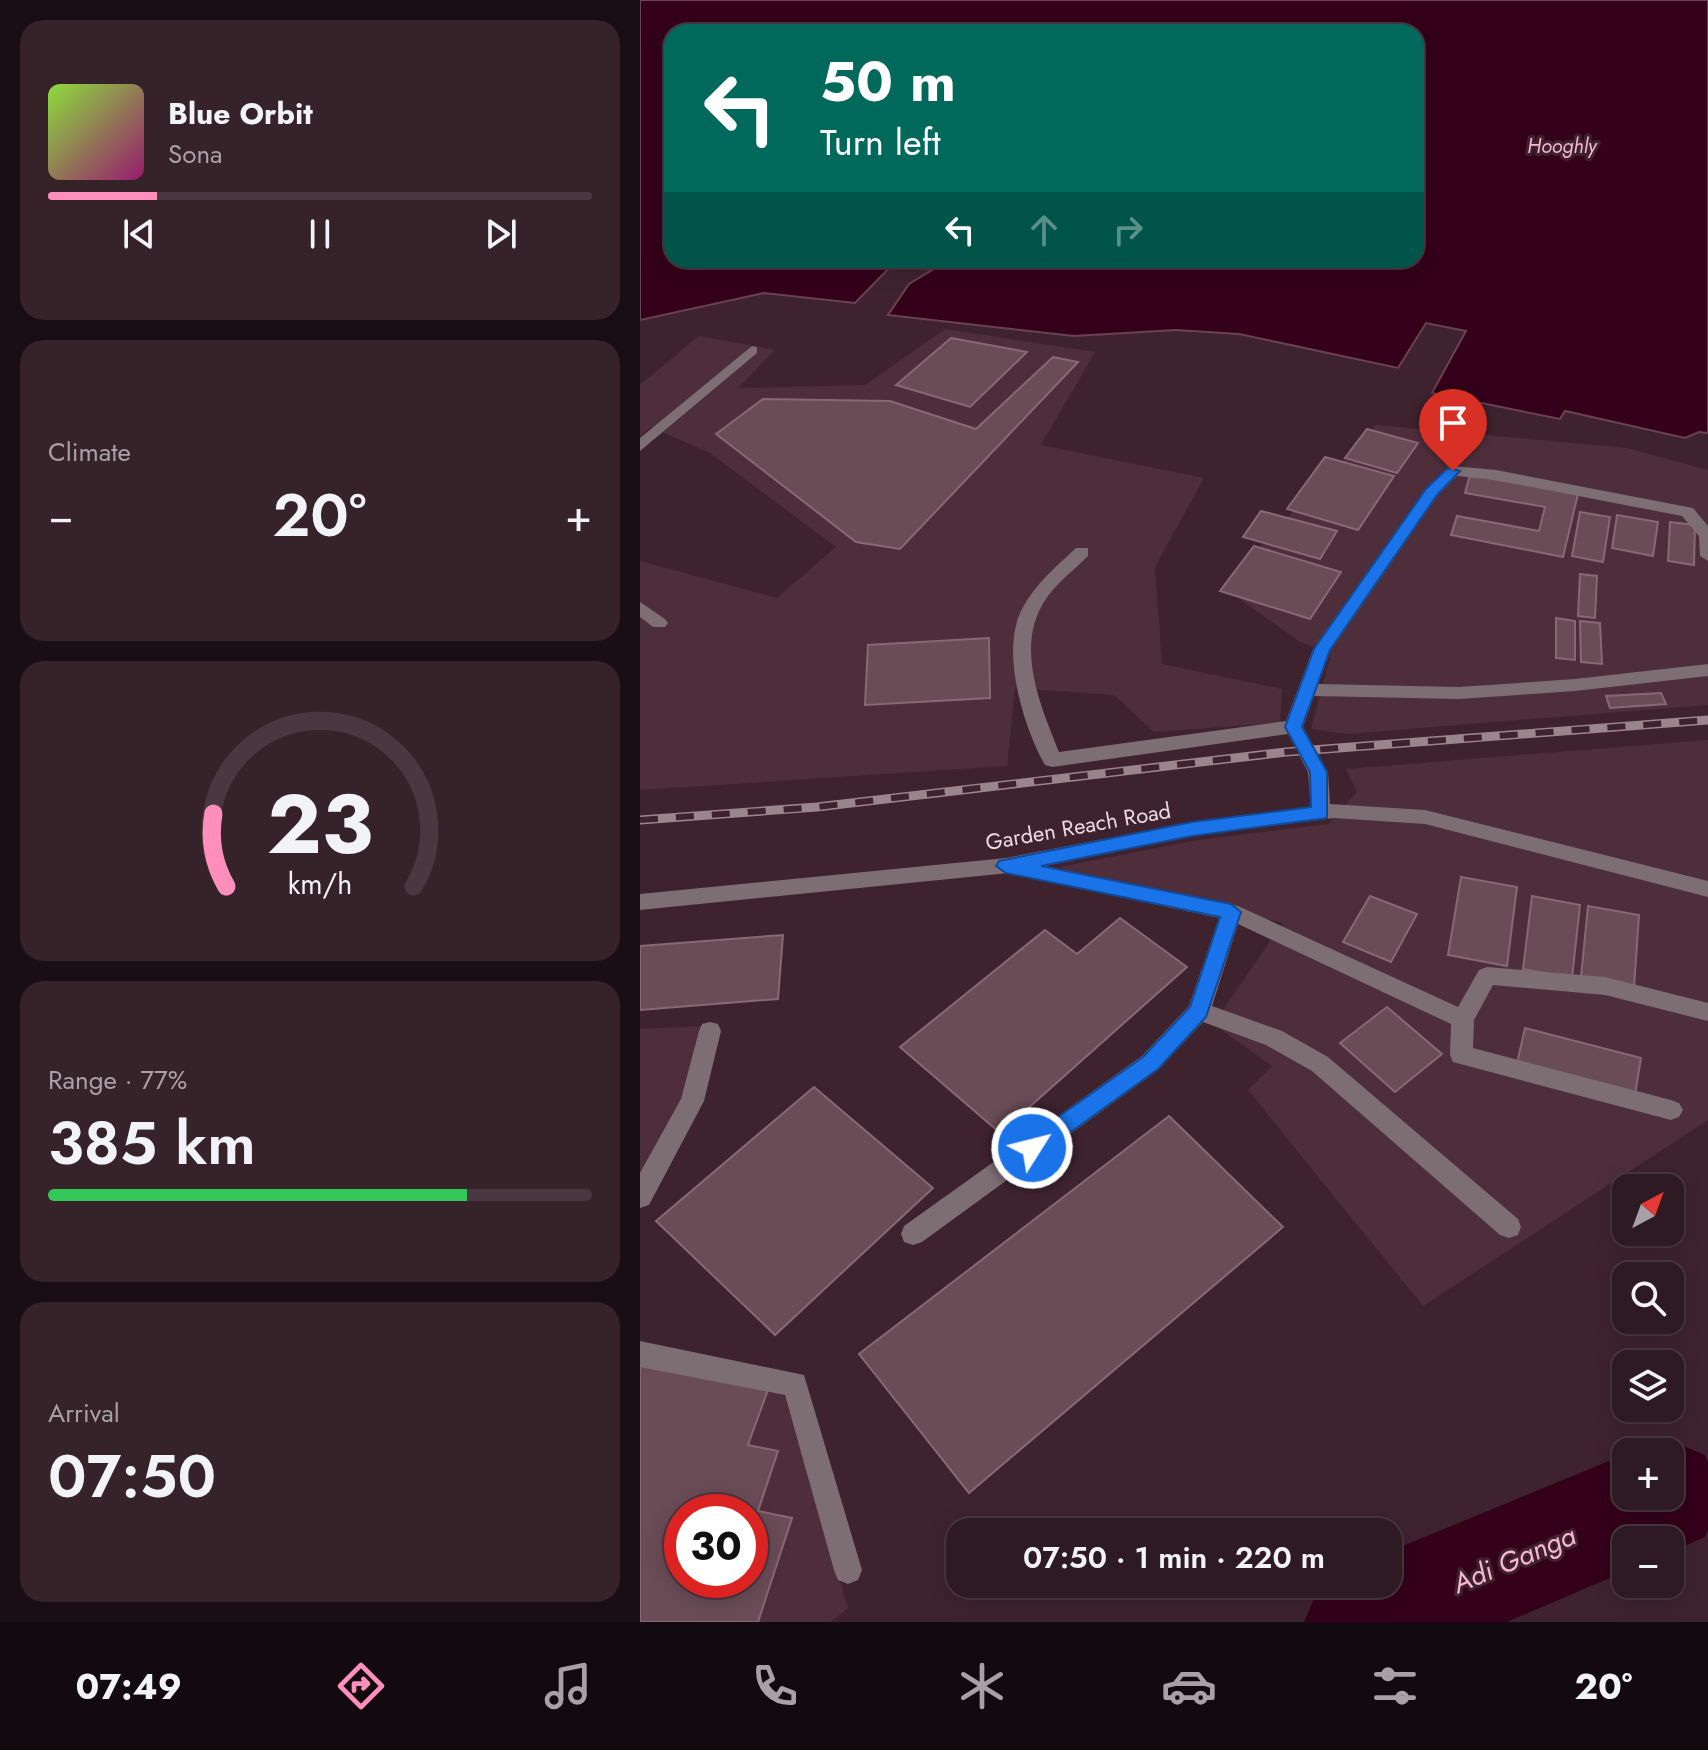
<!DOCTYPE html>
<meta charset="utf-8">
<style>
body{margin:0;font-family:Jost,sans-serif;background:#36232a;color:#f1f3f6;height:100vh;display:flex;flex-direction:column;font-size:30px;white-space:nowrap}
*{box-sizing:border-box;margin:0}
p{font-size:26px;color:#a7a1a5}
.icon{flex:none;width:44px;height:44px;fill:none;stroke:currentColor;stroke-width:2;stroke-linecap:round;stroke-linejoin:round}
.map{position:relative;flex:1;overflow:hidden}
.panel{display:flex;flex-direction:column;gap:20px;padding:20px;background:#190e13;width:640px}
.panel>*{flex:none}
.banner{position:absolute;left:24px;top:24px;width:760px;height:244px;border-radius:24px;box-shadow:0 4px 20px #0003,0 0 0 2px #493840;background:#00695c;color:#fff;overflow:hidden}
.needle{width:52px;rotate:41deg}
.buttons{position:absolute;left:972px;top:1174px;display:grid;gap:16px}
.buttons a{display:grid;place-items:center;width:72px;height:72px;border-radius:16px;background:#2e1a22;box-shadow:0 4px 20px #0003,0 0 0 2px #493840;font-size:40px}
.speed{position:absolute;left:24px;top:1494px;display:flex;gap:16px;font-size:40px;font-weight:700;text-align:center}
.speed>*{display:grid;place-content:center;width:104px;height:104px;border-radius:50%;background:#2e1a22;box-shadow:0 4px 20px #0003,0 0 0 2px #493840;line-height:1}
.speed .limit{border:12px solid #d22;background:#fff;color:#111}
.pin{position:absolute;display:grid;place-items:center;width:68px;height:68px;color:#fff;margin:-82px -34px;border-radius:50% 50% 50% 0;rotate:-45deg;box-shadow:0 0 8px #0007}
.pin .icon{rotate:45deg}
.me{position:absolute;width:88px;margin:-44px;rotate:54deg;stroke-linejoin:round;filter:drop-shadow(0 0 6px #0008)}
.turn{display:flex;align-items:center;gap:28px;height:168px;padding:0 24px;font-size:36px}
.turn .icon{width:104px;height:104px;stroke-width:2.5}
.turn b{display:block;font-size:56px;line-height:68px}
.lanes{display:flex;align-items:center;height:76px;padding:0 24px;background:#0003;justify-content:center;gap:40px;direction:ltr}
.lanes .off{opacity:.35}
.big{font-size:60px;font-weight:600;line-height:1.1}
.panel .widget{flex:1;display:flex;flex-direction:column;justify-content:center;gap:12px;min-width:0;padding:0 28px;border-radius:24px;background:#36232a}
.panel .dial{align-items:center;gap:0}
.dial svg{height:208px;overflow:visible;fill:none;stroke:#493840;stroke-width:7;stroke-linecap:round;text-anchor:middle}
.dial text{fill:#f1f3f6;stroke:none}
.song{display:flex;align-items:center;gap:24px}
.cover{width:96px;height:96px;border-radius:12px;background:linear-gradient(135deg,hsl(90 70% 55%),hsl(320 70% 35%))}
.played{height:8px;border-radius:4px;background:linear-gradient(90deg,#fe8ebc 20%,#493840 20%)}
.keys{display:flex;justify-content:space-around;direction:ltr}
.heat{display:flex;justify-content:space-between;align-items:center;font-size:44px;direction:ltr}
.charge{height:12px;border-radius:6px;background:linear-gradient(90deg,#34c759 77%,#493840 0)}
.trip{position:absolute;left:306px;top:1518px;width:456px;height:80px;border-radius:24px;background:#2e1a22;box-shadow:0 4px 20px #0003,0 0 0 2px #493840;font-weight:600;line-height:80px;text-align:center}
.tab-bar{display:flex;height:128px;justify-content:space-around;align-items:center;background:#120a0e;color:#a7a1a5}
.tab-bar .icon{width:56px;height:56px}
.tab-bar .active{color:#fe8ebc}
.tab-bar b{font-size:36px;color:#f1f3f6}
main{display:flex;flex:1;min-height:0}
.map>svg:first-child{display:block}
</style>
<main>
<section class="panel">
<div class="widget">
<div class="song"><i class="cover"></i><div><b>Blue Orbit</b><p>Sona</p></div></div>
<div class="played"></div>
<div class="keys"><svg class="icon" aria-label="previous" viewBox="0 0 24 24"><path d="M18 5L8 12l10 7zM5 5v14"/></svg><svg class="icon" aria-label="pause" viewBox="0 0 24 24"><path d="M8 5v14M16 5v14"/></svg><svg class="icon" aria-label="next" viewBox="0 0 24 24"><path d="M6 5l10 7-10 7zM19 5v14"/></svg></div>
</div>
<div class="widget"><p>Climate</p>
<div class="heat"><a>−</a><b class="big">20°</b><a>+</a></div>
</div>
<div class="widget dial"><svg viewBox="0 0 100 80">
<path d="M14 69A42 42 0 1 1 86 69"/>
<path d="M14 69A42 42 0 0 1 9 41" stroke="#fe8ebc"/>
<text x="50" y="56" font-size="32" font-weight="700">23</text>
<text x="50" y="72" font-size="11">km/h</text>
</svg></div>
<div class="widget"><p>Range · 77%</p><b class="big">385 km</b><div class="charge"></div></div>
<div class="widget"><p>Arrival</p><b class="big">07:50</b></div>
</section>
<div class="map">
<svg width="1068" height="1622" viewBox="0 0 1068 1622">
<rect width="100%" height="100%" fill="#3e232e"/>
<g fill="#4f2e3c" fill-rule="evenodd">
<polygon points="305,329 455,352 401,445 564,478 515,567 522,664 642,689 640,723 514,732 474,695 375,688 367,766 0,790 0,561 137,598 196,547 70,453 11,427 0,436 0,385 59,336 135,350 98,388 225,385"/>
<polygon points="736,425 987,448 1068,470 1068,705 707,734 671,729 691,653 660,642 582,586"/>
<polygon points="1068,740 1068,1120 783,1306 608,1090 632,1066 573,1024 643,923 434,874 420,867 557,840 688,824 717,792 706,769"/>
<polygon points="63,1026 46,1101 0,1187 0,1029"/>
<path d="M0,1364L143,1391L208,1608L191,1622H0ZM42,1512H110V1580H42Z"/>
</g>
<path fill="#34001a" stroke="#6b4155" stroke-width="2" fill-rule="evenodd" d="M0,0H1068V433L1059,432L1045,438L925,411L920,419L792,393L826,331L786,323L758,368L599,334L536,330L434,336L248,315L269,284L292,270L253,264L215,303L124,293L0,320ZM32,32H776V260H32Z"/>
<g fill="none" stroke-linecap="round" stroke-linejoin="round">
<polygon fill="#34001a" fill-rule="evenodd" points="1024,1438 1065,1455 1068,1463 1068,1529 1065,1537 1030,1552 1030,1540 986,1540 986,1571 867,1622 664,1622 680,1584 748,1584 748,1552 986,1454 986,1496 1030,1496 1030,1452 991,1452"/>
</g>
<g fill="#6a4c57" stroke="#886874" stroke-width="2" fill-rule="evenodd">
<polygon points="311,338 387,352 330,407 256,385"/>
<polygon points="413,357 438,362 260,549 216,542 76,434 123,399 250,401 336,429"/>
<polygon points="727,429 778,443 757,473 705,458"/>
<polygon points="685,457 754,476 718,530 647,509"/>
<polygon points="830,475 938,494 923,557 811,535 817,516 899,531 905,507 825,493"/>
<polygon points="621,511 697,531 680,559 603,537"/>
<polygon points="940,512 970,517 963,562 932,556"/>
<polygon points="977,515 1018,522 1013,556 972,548"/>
<polygon points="1030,522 1055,525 1054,565 1028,561"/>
<polygon points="614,546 701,572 670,619 580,591"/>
<polygon points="940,574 957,576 955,618 938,616"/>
<polygon points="916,618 935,621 935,660 916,658"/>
<polygon points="940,621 960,623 962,664 941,662"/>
<polygon points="349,638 350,698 225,705 228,645"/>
<polygon points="1021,693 1026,704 970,708 966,696"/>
<polygon points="821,877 877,887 867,966 808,955"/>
<polygon points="730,896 777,914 751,962 703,942"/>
<polygon points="892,896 940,905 932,978 883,969"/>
<polygon points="948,906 999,915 994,988 941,977"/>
<polygon points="480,918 547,967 360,1133 260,1047 405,930 437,954"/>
<polygon points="143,935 138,999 0,1010 0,946"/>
<polygon points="747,1007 802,1054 755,1092 700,1043"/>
<polygon points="885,1028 1001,1058 995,1095 877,1063"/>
<polygon points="174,1087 293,1188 135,1335 16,1221"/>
<polygon points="529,1116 643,1227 329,1493 219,1354"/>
<path d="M0,1360L130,1384L108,1445L138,1451L118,1511L152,1518L118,1622H0ZM42,1512H110V1580H42Z"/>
</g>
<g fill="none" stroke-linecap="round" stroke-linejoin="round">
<g fill="#7c6e73" fill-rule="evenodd">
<polygon points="112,346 117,347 117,353 0,451 0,438"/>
<path d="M813,466L856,470L1053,508L1068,526V561L1060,556L1059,536L1042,516L856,480L817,476L798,495L691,650L678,684L819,687L935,679L1068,664V676L935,691L819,699L674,696L663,727L688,772L690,804L785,810L1068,881V897L785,824L694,818L552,836L405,866L598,906L818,1007L839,970L847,967L965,977L1068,1003V1021L965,995L853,985L834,1020L833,1048L1031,1100L1039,1103L1043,1110L1039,1117L1031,1120L813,1062L810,1055L811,1024L598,924L572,1006L642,1031L688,1057L878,1219L881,1227L878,1235L869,1238L860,1235L672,1071L626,1045L563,1022L518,1070L282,1242L273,1245L264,1242L261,1234L264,1226L502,1056L549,1006L579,918L369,873L0,910V894L366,858L552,822L671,807L668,772L648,734L412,767L405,765C383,726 360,650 382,609C395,584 416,567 436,548H448V556C435,569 419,581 408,596C373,643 400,704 419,752L646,721L673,649L786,489L807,468Z"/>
<polygon points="0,602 25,619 28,623 25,627 13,627 0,617"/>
<polygon points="70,1022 78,1024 81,1031 64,1101 9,1205 0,1208 0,1173 41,1099 59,1031 62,1024"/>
<polygon points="0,1341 164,1375 222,1570 218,1580 208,1584 198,1580 194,1570 145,1395 0,1367"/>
</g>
<defs>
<polyline id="rail" points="0,820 177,807 646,752 1068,720"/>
</defs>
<use href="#rail" stroke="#9b858d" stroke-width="9"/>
<use href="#rail" stroke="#3e232e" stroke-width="6" stroke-dasharray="18" stroke-linecap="butt"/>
</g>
<polygon fill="#1a73e8" stroke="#114b97" stroke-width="2" points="808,468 820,471 797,495 690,650 662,727 687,772 687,818 552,836 401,866 591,904 601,912 566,1017 518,1069 399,1155 384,1155 381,1148 384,1141 503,1057 550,1007 580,917 366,873 356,866 359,861 552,822 671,807 670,772 645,727 674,649 786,489"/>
<g text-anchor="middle" stroke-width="6" stroke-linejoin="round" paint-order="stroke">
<g font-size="20" font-style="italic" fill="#fab5cf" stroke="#3e232e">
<text x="922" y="153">Hooghly</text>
</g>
<g font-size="22" fill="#ecdae0" stroke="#3e232e">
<text transform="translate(438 826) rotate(-10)" y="8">Garden Reach Road</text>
</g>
<g font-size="28" font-style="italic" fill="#fab5cf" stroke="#3e232e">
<text transform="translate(874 1559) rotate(-23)" y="10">Adi Ganga</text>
</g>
</g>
</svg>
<div class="buttons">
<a><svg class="needle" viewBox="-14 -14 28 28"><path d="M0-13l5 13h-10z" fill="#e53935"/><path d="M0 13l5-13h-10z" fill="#a7a1a5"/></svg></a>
<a><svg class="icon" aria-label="search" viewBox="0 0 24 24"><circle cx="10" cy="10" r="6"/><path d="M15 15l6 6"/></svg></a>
<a><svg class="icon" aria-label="layers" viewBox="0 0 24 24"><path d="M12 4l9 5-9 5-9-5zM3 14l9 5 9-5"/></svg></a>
<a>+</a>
<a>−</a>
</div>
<div class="speed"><div class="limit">30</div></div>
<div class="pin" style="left:813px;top:471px;background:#d93025"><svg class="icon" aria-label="arrive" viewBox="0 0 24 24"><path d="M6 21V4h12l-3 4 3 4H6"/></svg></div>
<svg class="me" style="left:392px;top:1148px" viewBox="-20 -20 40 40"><circle r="17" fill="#1a73e8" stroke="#fff" stroke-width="3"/><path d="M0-11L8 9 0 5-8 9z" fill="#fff"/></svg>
<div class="trip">07:50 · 1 min · 220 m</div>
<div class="banner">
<div class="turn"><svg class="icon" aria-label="left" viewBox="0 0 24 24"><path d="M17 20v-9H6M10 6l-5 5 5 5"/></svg><div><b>50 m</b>Turn left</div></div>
<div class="lanes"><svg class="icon" aria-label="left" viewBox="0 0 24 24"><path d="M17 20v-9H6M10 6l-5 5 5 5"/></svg><svg class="icon off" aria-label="ahead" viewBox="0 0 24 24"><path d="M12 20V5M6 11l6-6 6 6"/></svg><svg class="icon off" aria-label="right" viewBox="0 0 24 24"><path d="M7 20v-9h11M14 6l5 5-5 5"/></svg></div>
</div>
</div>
</main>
<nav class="tab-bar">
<b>07:49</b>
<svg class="icon active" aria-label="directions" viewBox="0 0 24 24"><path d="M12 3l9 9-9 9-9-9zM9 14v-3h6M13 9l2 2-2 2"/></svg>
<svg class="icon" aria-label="music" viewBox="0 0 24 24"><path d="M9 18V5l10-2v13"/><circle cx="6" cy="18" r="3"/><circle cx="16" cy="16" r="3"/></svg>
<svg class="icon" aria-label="phone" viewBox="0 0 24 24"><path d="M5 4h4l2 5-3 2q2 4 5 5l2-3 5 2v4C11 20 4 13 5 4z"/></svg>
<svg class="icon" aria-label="climate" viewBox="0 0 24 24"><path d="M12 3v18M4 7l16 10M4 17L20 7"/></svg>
<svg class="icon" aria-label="car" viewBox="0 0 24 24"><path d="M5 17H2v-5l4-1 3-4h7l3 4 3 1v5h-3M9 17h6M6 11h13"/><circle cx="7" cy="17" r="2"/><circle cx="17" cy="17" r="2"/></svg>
<svg class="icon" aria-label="filters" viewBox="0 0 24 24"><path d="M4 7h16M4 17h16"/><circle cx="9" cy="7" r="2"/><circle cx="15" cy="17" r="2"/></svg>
<b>20°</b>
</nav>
